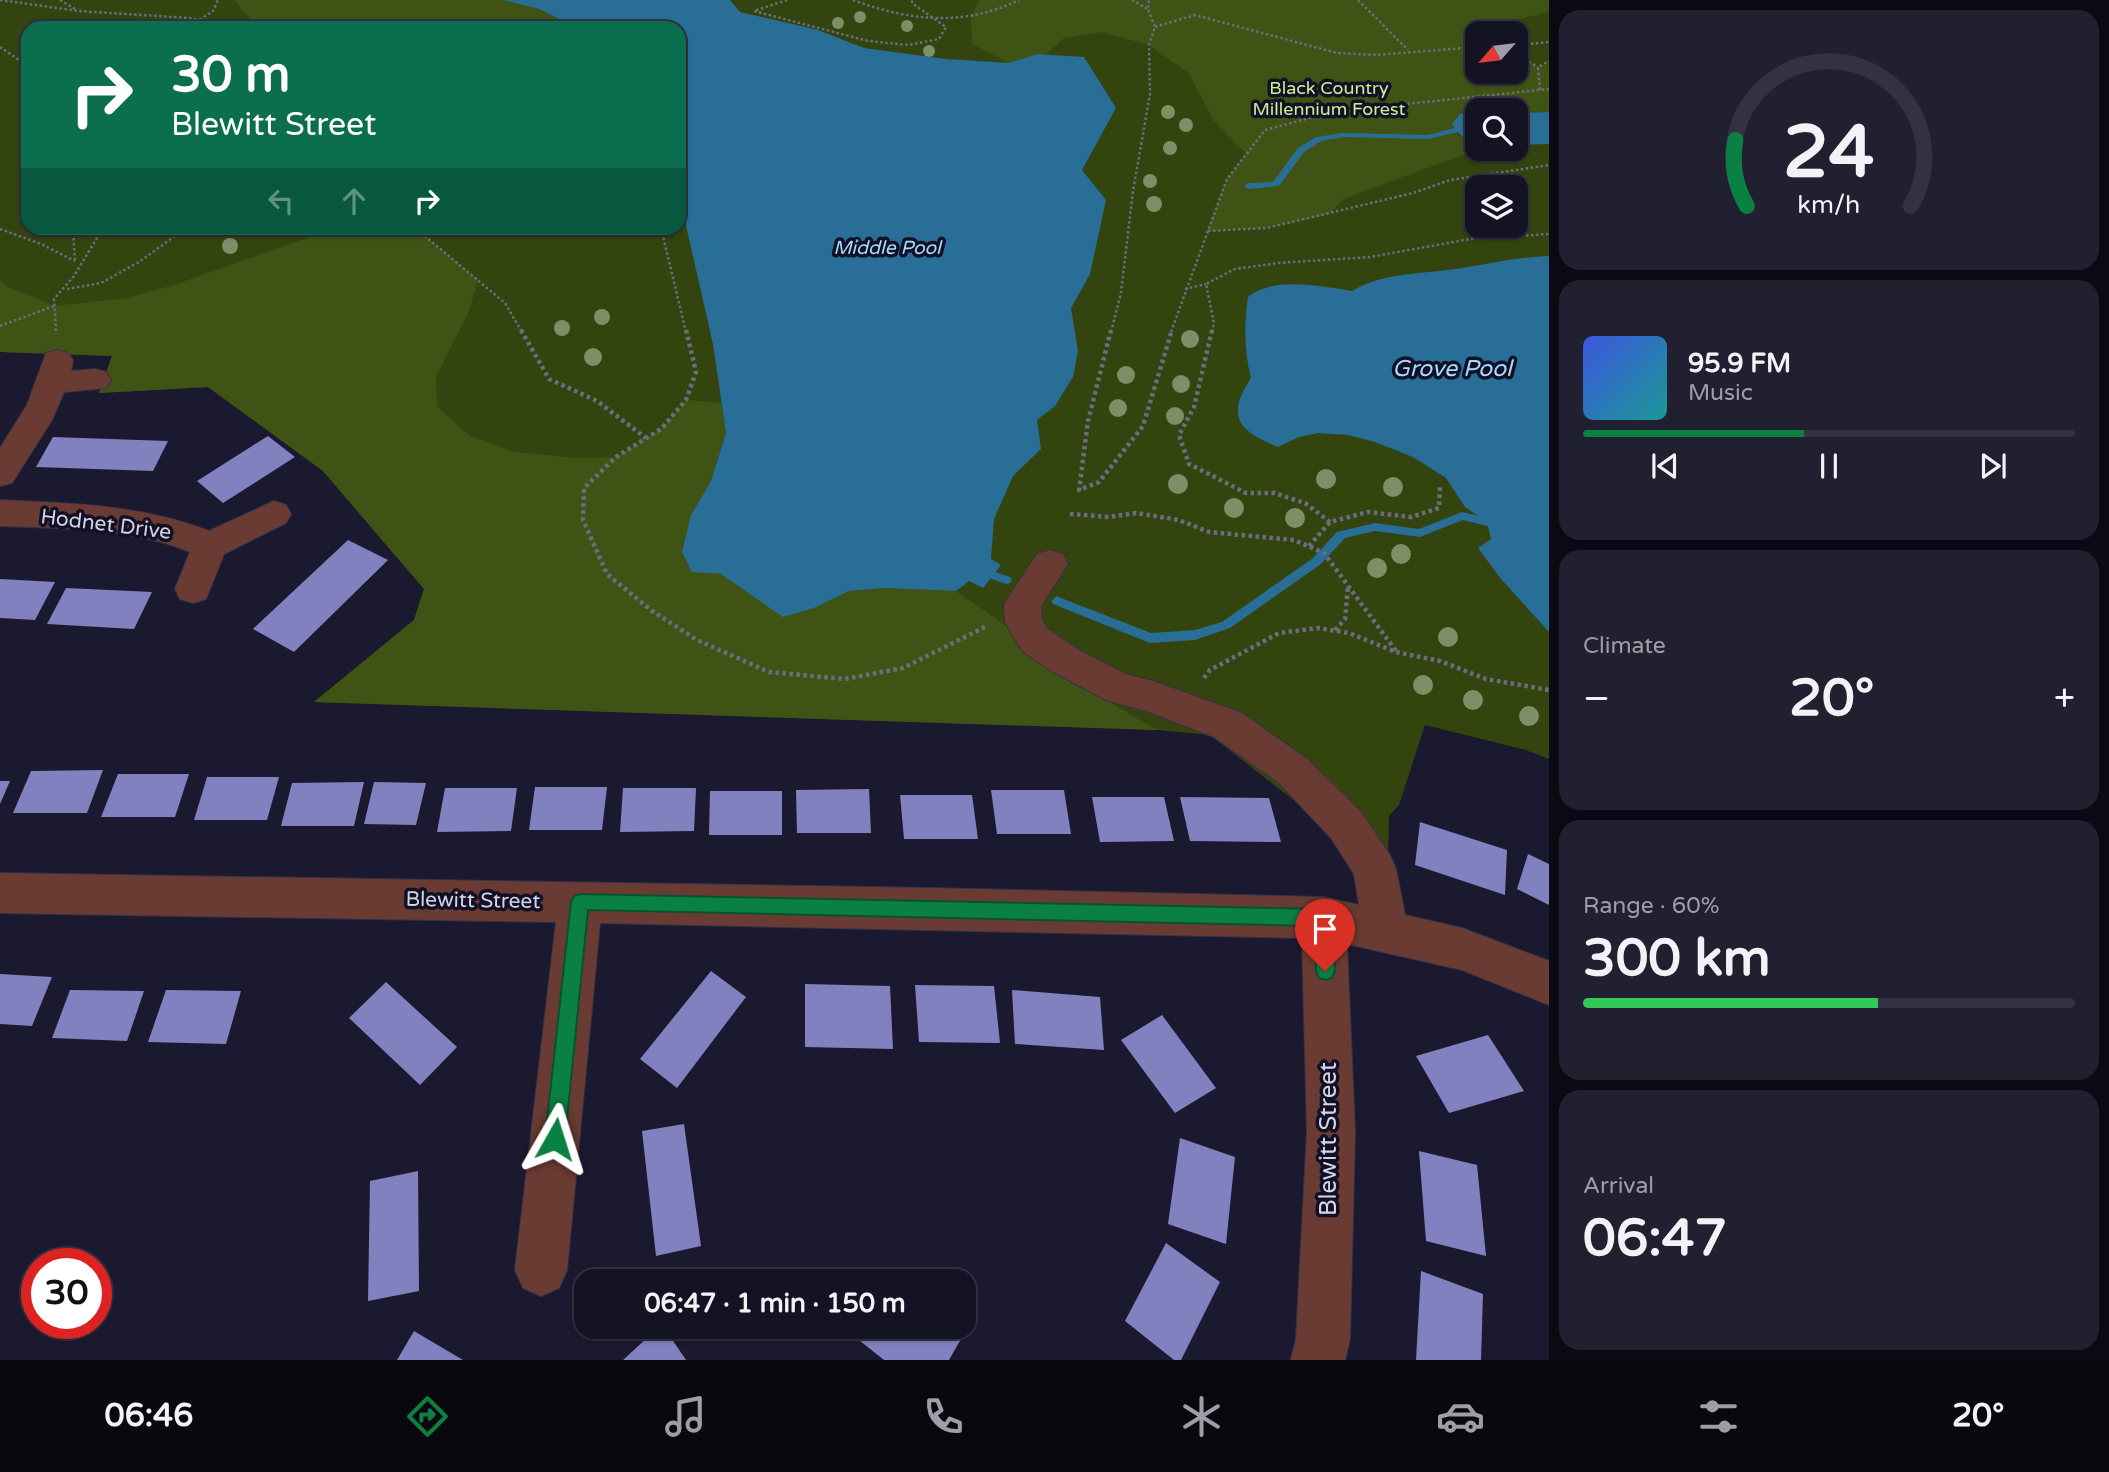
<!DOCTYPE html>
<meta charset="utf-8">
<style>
body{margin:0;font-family:"Varela Round",sans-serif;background:#212031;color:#f1f3f6;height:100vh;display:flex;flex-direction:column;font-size:26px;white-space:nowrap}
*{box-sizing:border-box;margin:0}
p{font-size:23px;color:#9d9ea6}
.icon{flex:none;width:38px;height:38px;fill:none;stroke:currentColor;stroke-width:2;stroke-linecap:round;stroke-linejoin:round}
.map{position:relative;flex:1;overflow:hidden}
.details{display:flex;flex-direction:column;gap:10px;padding:10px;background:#0b0a14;width:560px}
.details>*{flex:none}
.banner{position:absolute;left:21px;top:21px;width:665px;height:214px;border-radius:21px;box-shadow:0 2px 5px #0004,0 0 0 2px #333241;background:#0b6e4f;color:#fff;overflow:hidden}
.needle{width:46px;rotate:242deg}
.tools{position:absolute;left:1465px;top:21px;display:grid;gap:14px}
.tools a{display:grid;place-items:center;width:63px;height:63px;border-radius:14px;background:#141324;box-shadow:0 2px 5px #0004,0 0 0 2px #333241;font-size:35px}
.speed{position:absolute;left:21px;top:1248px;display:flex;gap:14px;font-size:35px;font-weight:700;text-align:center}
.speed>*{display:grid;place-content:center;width:91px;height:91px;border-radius:50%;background:#141324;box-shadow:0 2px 5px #0004,0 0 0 2px #333241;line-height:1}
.speed .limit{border:10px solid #d22;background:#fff;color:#111}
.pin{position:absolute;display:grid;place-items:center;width:60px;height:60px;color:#fff;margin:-72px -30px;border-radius:50% 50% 50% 0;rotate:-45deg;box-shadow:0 0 7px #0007}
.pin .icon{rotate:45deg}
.me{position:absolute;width:77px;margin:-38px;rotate:6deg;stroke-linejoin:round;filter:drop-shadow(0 0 5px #0008)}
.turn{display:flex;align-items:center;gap:24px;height:147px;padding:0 35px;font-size:32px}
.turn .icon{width:91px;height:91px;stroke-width:2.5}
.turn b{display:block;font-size:49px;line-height:60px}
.lanes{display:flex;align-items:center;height:66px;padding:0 35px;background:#0003;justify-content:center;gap:35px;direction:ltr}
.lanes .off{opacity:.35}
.big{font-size:52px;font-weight:700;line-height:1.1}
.details .widget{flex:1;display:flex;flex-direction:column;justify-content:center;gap:10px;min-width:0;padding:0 24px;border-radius:21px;background:#212031}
.details .dial{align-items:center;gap:0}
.dial svg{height:182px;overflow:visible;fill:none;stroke:#333241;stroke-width:7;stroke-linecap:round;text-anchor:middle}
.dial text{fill:#f1f3f6;stroke:none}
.song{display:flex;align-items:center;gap:21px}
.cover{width:84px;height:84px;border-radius:10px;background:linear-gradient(135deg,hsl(230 70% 55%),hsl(180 70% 35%))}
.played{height:7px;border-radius:4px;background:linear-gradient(90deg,#0b8043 45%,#333241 45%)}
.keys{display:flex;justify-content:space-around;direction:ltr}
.heat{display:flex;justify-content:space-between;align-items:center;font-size:38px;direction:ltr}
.charge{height:10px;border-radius:5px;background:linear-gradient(90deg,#34c759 60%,#333241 0)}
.trip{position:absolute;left:574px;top:1269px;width:402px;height:70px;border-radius:21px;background:#141324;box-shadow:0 2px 5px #0004,0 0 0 2px #333241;font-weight:700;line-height:70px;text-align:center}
.dock{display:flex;height:112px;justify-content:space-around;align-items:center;background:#08080e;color:#9d9ea6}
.dock .icon{width:49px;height:49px}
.dock .selected{color:#0b8043}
.dock b{font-size:32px;color:#f1f3f6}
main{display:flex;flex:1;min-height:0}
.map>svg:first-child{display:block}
</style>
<main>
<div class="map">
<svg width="1549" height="1360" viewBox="0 0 1549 1360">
<rect width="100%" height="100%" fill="#1a1930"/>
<path fill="#33440e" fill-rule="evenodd" d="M0,0H1549V759L1526,750L1425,725L1399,805L1389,816L1388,859L1336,833L1210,735L1157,730L314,702L414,620L424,589L323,471L208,387L99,393L112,356L0,352ZM28,28H679V228H28ZM1477,33H1516V72H1477ZM1477,110H1516V149H1477ZM1477,187H1516V226H1477Z"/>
<g fill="#3f5414">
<polygon points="234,0 503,0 539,9 578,28 258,28"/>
<polygon points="979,0 1549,0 1549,12 1495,25 1497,33 1477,33 1477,72 1516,72 1516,54 1538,67 1549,61 1549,112 1477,110 1477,114 1460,114 1452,124 1459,136 1477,144 1479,149 1343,199 1330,214 1267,228 1207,231 1227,179 1246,154 1214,121 1189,73 1149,45 1101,32 1064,38 1044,55 1037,54 1009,63 972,44 971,17"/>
<polygon points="361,228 420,232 478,280 468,314 436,376 437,406 468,435 513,452 578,458 616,457 661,429 686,400 721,403 726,433 711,481 691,515 692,572 721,574 750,592 814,608 849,591 885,588 956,591 998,620 1089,690 1157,730 314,702 414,620 424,589 323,471 208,387 99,393 112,356 0,352 0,280 6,286 54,306 128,298 174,285 307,238"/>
</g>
<g fill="#296e96">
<polygon points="503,0 730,0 740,12 818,30 864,48 946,59 1009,63 1037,54 1084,57 1116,108 1082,170 1106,200 1090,274 1071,308 1078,351 1073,377 1055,406 1037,420 1041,449 1013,476 994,519 991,559 1001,565 983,588 969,581 956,591 885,588 849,591 814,608 783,617 721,574 692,572 682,552 691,515 711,481 726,433 713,344 679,195 679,28 578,28 539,9"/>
<polygon points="1549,112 1549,144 1516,145 1516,113"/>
<path d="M1460,114H1477V144C1464,138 1459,136 1452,124Z"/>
<path d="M1549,256V632L1501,579L1478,548L1491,539L1487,522L1465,507L1446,478L1413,457L1375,442L1348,435L1318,433L1299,437L1278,447C1239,431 1225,417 1251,378C1244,352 1244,324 1248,297C1273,276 1322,286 1352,291C1384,271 1432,274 1468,267C1496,262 1521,257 1549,256Z"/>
</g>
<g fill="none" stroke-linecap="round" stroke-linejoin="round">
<g fill="#296e96" fill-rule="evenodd">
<polygon points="1455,128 1458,128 1458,132 1428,139 1344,137 1321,141 1304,152 1279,186 1248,189 1244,186 1248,183 1273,182 1298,148 1316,137 1344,133 1428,135"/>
<polygon points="1462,512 1491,519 1493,522 1487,526 1463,520 1420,537 1375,531 1345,538 1321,564 1230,628 1195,640 1150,643 1053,604 1051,601 1057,596 1061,598 1151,633 1195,630 1222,622 1313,558 1337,532 1375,523 1419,529"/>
<polygon points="993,571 1010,577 1012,580 1010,583 1006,584 989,578 987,575 989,572"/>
</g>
</g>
<g fill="#8181bf">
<polygon points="268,436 295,457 223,503 197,481"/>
<polygon points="53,437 168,441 153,471 36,467"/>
<polygon points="348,540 388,560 294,652 253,629"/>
<polygon points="0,579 55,582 35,620 0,618"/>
<polygon points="66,588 152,592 134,629 47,624"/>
<polygon points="103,770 87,813 13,813 31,771"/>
<polygon points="118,774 189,774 175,817 101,817"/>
<polygon points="207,777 279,777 267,820 194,820"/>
<polygon points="0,781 10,781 0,804"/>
<polygon points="364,782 354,826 281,826 292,783"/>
<polygon points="374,782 426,783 416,825 364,824"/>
<polygon points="535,787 607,787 602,830 529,830"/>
<polygon points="445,788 517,788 511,831 437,832"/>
<polygon points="623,788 696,788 694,831 620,832"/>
<polygon points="869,789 871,833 797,833 796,790"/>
<polygon points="991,790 1064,790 1071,834 997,834"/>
<polygon points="710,791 782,791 782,835 709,835"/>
<polygon points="900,795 972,795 978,839 904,839"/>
<polygon points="1092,797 1164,797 1174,841 1100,842"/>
<polygon points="1180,797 1269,798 1281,842 1190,841"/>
<polygon points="1420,822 1507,850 1505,895 1415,865"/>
<polygon points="1528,854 1549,864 1549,905 1517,889"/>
<polygon points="711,971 746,997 677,1088 640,1059"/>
<polygon points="0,974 52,977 32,1026 0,1024"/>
<polygon points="386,982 457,1047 420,1085 349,1018"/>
<polygon points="805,984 890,986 893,1049 805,1047"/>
<polygon points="915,985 994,986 1000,1043 919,1042"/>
<polygon points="70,990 144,991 127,1041 52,1038"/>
<polygon points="166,990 241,991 226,1044 148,1042"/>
<polygon points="1012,990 1100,997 1104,1050 1015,1044"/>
<polygon points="1162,1015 1216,1088 1175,1113 1121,1040"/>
<polygon points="1488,1035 1524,1091 1449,1113 1416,1056"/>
<polygon points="684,1124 701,1246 656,1256 642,1131"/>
<polygon points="1180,1138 1235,1157 1226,1244 1168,1224"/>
<polygon points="1419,1151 1477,1165 1486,1256 1426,1241"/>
<polygon points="418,1171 419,1291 368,1301 370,1181"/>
<polygon points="1166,1243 1220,1282 1181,1360 1174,1360 1125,1321"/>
<polygon points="881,1268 899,1281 874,1281"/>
<polygon points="1421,1271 1483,1294 1481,1360 1416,1360"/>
<polygon points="660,1326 663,1326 686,1360 623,1360"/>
<polygon points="847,1326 958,1326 965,1332 949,1360 884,1360 845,1329"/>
<polygon points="414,1331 463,1360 397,1360"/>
</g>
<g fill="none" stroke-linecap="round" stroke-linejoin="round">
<defs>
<g id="minor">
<polygon points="57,350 68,353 73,360 71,371 95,369 106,372 111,380 106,388 64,392 52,420 12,483 0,486 0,448 27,405 46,353"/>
<path d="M0,500C70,503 143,505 209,531L274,501L286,505L291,514L286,523L224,554L206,599L193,603L180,599L175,589L190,552C132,528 62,528 0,526Z"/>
<polygon points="1050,550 1063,554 1068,564 1041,606 1042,620 1048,629 1077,649 1128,675 1153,681 1242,713 1307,759 1361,812 1390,855 1396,869 1405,915 1462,928 1549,961 1549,1005 1462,970 1347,944 1355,1132 1350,1339 1345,1360 1291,1360 1296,1339 1307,1132 1302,938 600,923 567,1270 559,1288 541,1296 523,1288 515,1270 556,922 0,913 0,873 928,888 1324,897 1359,905 1354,874 1331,838 1279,783 1214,737 1149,712 1106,700 1051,671 1022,651 1005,622 1004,604 1037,554"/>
</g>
</defs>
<use href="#minor" stroke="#343349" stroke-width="2"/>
<g stroke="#6c6c7f" stroke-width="2.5" stroke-dasharray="2.5 2.5" stroke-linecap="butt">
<polyline points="0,0 79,11 189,18 237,28"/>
<polyline points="60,0 75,9"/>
<polyline points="787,0 754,11 868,41 909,45 939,39 946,27 912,3 912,0"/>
<path d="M853,0C909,21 964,27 1019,0"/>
<polyline points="1132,0 1148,9"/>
<polyline points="1358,0 1408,50"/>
<polyline points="1155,27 1195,15 1337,53 1376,55 1477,47"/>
<polyline points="187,28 213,11 218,0"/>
<polyline points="1516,45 1549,42"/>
<polyline points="0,47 28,66"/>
<polyline points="1516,54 1538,67"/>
<polyline points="1540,90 1538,67 1549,61"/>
<polyline points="73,228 75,262"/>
<polyline points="379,228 420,232 433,228"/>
<polyline points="420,228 420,232 505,303 522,332"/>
<polyline points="661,228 686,332"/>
<polyline points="0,229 41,244 75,261"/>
<polyline points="1208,231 1267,228 1413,193 1450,180 1549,165"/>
<polyline points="67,289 101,283 139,262 186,228"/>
<polyline points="1185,289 1206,284"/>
<polyline points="0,326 54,306"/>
<polyline points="56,331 54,299 74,276 103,228"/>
<polyline points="1111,332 1121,293 1133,191 1150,94 1149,45 1155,27 1148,9 1149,0"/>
<polyline points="1171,332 1227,179 1265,130 1310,118 1368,108 1549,89"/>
<polyline points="1212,332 1214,323 1206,284 1235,269 1278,263 1370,257 1470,239 1549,234"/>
</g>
<g stroke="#6c6c7f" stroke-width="4.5" stroke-dasharray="3.5 3.5" stroke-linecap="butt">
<polyline points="521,330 549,379 597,401 646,438"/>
<polyline points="686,330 696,372 686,400 661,429 616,457 584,488 583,520 607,574 652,611 697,640 769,672 845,679 903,668 987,626"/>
<polyline points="1111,330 1088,421 1079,490 1099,482 1143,426 1172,330"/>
<polyline points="1212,330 1194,407 1179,435 1189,464 1246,493 1274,493 1305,503 1330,522"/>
<polyline points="1070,514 1109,517 1136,513 1179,520 1209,532 1294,540 1324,553 1396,651"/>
<polyline points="1309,546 1330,522 1368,512 1411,517 1439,508 1440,486"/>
<polyline points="1335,630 1345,619 1348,587"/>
<polyline points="1204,678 1210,670 1279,633 1318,628 1349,633 1396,652 1440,661 1486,679 1549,690"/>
</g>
<use href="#minor" fill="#6a3b32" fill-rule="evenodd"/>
</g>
<g fill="#7c8f67">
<circle cx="860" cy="17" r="6"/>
<circle cx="838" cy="23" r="6"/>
<circle cx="907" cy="26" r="6"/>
<circle cx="929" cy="51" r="6"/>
<circle cx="1168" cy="112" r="7"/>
<circle cx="1186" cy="125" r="7"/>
<circle cx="1170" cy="148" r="7"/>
<circle cx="1150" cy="181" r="7"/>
<circle cx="1154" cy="204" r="8"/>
<circle cx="230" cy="246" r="8"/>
<circle cx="602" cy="317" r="8"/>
<circle cx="562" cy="328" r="8"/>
<circle cx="1190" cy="339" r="9"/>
<circle cx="593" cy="357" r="9"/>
<circle cx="1126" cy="375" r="9"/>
<circle cx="1181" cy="384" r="9"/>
<circle cx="1118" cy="408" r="9"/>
<circle cx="1175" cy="416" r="9"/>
<circle cx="1326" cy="479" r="10"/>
<circle cx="1178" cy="484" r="10"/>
<circle cx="1393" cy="487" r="10"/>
<circle cx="1234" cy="508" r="10"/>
<circle cx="1295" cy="518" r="10"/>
<circle cx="1401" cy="554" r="10"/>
<circle cx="1377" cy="568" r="10"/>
<circle cx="1448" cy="637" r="10"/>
<circle cx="1423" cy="685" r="10"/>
<circle cx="1473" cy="700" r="10"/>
<circle cx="1529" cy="716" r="10"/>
</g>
<polygon fill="#0b8043" stroke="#07532c" stroke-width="2" points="580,894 1324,909 1330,912 1333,918 1335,971 1332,978 1325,980 1319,978 1316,971 1315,926 588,910 565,1139 562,1146 555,1149 548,1146 545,1139 571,902 574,896"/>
<g text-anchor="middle" stroke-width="7" stroke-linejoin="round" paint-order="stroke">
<g font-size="18" fill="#ccef94" stroke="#111026">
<text x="1329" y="94">Black Country<tspan x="1329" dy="21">Millennium Forest</tspan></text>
</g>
<g font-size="19" font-style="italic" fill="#a6dbfe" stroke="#111026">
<text x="887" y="254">Middle Pool</text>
</g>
<g font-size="21" fill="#d3d4e4" stroke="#111026">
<text transform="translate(106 524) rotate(7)" y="7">Hodnet Drive</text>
<text transform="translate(473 900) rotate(1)" y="7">Blewitt Street</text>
</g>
<g font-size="23" font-style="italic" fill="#a6dbfe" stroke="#111026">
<text x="1452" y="376">Grove Pool</text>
</g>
<g font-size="24" fill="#d3d4e4" stroke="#111026">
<text transform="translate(1328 1139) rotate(-90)" y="8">Blewitt Street</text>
</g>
</g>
</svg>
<div class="tools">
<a><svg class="needle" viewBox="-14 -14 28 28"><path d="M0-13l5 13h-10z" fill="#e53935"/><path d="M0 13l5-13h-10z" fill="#9d9ea6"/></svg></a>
<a><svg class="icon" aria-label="search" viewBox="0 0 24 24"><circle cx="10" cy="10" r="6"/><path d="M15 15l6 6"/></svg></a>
<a><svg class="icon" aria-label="layers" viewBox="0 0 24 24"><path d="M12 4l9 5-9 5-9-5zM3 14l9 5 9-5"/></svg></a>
</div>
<div class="speed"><div class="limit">30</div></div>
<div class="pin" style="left:1325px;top:971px;background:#d93025"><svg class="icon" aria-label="arrive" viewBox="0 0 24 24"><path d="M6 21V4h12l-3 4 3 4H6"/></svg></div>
<svg class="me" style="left:555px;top:1139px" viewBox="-20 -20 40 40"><path d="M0-17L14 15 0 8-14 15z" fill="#0b8043" stroke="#fff" stroke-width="4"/></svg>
<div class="trip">06:47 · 1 min · 150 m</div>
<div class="banner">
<div class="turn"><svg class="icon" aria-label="right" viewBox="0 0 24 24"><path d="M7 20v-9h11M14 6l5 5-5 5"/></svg><div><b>30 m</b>Blewitt Street</div></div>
<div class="lanes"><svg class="icon off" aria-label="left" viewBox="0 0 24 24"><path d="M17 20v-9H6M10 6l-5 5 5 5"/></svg><svg class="icon off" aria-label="ahead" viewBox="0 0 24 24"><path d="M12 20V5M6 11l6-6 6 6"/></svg><svg class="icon" aria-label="right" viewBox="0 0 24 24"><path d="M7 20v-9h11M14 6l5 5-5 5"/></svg></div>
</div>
</div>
<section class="details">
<div class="widget dial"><svg viewBox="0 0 100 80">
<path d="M14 69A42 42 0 1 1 86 69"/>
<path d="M14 69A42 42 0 0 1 9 40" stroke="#0b8043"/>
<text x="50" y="56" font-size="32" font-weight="700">24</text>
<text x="50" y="72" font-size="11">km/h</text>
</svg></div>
<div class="widget">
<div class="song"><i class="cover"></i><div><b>95.9 FM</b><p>Music</p></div></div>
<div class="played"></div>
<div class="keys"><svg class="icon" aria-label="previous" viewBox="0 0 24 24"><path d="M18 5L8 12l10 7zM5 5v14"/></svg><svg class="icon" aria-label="pause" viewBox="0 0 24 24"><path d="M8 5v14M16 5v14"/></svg><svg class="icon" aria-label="next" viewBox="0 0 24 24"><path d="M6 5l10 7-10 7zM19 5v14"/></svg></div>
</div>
<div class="widget"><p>Climate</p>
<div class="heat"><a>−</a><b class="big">20°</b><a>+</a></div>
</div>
<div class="widget"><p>Range · 60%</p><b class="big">300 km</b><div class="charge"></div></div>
<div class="widget"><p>Arrival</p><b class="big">06:47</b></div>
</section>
</main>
<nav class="dock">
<b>06:46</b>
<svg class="icon selected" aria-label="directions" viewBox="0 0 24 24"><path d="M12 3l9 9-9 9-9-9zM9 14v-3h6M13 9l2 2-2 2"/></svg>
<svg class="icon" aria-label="music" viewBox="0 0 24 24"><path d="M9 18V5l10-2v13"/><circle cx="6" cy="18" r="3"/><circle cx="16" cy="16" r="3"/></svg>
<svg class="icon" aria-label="phone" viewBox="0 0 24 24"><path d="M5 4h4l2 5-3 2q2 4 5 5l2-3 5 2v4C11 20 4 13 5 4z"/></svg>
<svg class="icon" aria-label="climate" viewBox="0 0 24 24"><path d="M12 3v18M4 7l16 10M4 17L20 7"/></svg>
<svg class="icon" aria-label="car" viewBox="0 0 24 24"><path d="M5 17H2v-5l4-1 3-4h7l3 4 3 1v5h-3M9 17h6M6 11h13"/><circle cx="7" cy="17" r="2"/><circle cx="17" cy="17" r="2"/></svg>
<svg class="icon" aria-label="filters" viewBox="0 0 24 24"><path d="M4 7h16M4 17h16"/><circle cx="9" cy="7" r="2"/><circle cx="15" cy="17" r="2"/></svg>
<b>20°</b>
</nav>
